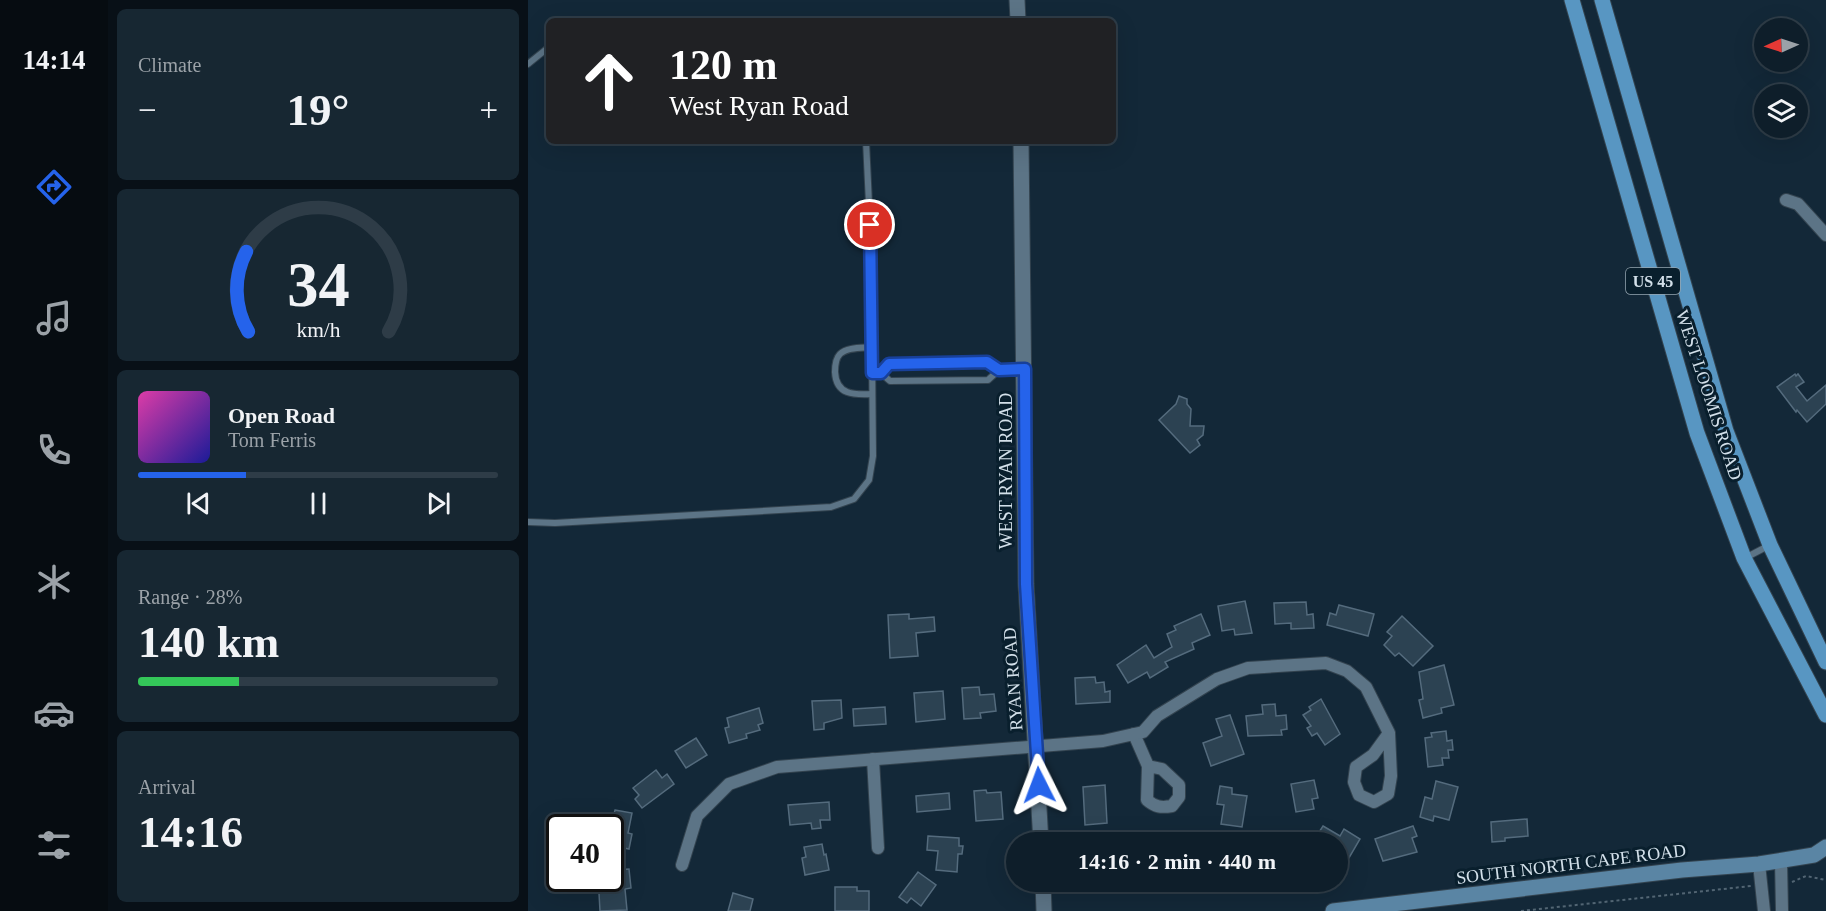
<!DOCTYPE html>
<meta charset="utf-8">
<style>
body{margin:0;font-family:"Times New Roman",serif;background:#172732;color:#f1f3f6;height:100vh;display:flex;flex-direction:column;font-size:22px;white-space:nowrap}
*{box-sizing:border-box;margin:0}
p{font-size:20px;color:#9ba2a8}
.icon{flex:none;width:33px;height:33px;fill:none;stroke:currentColor;stroke-width:2;stroke-linecap:round;stroke-linejoin:round}
.map{position:relative;flex:1;overflow:hidden}
.drawer{display:flex;flex-direction:column;gap:9px;padding:9px;background:#081017;width:420px}
.drawer>*{flex:none}
.banner{position:absolute;left:18px;top:18px;width:570px;height:126px;border-radius:9px;box-shadow:0 6px 24px #0002,0 0 0 2px #2e3c47;background:#202124;color:#fff;overflow:hidden}
.needle{width:39px;rotate:267deg}
.tools{position:absolute;left:1226px;top:18px;display:grid;gap:12px}
.tools a{display:grid;place-items:center;width:54px;height:54px;border-radius:50%;background:#0e1e2a;box-shadow:0 6px 24px #0002,0 0 0 2px #2e3c47;font-size:30px}
.speed{position:absolute;left:18px;top:814px;display:flex;gap:12px;font-size:30px;font-weight:700;text-align:center}
.speed>*{display:grid;place-content:center;width:78px;height:78px;border-radius:50%;background:#0e1e2a;box-shadow:0 6px 24px #0002,0 0 0 2px #2e3c47;line-height:1}
.speed .limit{border:3px solid #111;border-radius:9px;background:#fff;color:#111}
.pin{position:absolute;display:grid;place-items:center;width:51px;height:51px;color:#fff;margin:-26px;border:3px solid #fff;border-radius:50%;box-shadow:0 2px 6px #0007}
.me{position:absolute;width:66px;margin:-33px;rotate:357deg;stroke-linejoin:round;filter:drop-shadow(0 0 4px #0008)}
.turn{display:flex;align-items:center;gap:21px;height:126px;padding:0 24px;font-size:27px}
.turn .icon{width:78px;height:78px;stroke-width:2.5}
.turn b{display:block;font-size:42px;line-height:51px}
.big{font-size:45px;font-weight:700;line-height:1.1}
.drawer .card{flex:1;display:flex;flex-direction:column;justify-content:center;gap:9px;min-width:0;padding:0 21px;border-radius:9px;background:#172732}
.drawer .dial{align-items:center;gap:0}
.dial svg{height:156px;overflow:visible;fill:none;stroke:#2e3c47;stroke-width:7;stroke-linecap:round;text-anchor:middle}
.dial text{fill:#f1f3f6;stroke:none}
.song{display:flex;align-items:center;gap:18px}
.cover{width:72px;height:72px;border-radius:9px;background:linear-gradient(135deg,hsl(320 70% 55%),hsl(240 70% 35%))}
.played{height:6px;border-radius:3px;background:linear-gradient(90deg,#2563eb 30%,#2e3c47 30%)}
.keys{display:flex;justify-content:space-around;direction:ltr}
.heat{display:flex;justify-content:space-between;align-items:center;font-size:33px;direction:ltr}
.charge{height:9px;border-radius:4px;background:linear-gradient(90deg,#34c759 28%,#2e3c47 0)}
.trip{position:absolute;left:478px;top:832px;width:342px;height:60px;border-radius:30px;background:#0e1e2a;box-shadow:0 6px 24px #0002,0 0 0 2px #2e3c47;font-weight:700;line-height:60px;text-align:center}
main{display:flex;flex:1;min-height:0}
.dock{display:flex;flex-direction:column;width:108px;justify-content:space-around;align-items:center;background:#060c11;color:#9ba2a8}
.dock .icon{width:42px;height:42px}
.dock .current{color:#2563eb}
.dock b{font-size:27px;color:#f1f3f6}
.map>svg:first-child{display:block}
</style>
<main>
<nav class="dock">
<b>14:14</b>
<svg class="icon current" aria-label="directions" viewBox="0 0 24 24"><path d="M12 3l9 9-9 9-9-9zM9 14v-3h6M13 9l2 2-2 2"/></svg>
<svg class="icon" aria-label="music" viewBox="0 0 24 24"><path d="M9 18V5l10-2v13"/><circle cx="6" cy="18" r="3"/><circle cx="16" cy="16" r="3"/></svg>
<svg class="icon" aria-label="phone" viewBox="0 0 24 24"><path d="M5 4h4l2 5-3 2q2 4 5 5l2-3 5 2v4C11 20 4 13 5 4z"/></svg>
<svg class="icon" aria-label="climate" viewBox="0 0 24 24"><path d="M12 3v18M4 7l16 10M4 17L20 7"/></svg>
<svg class="icon" aria-label="car" viewBox="0 0 24 24"><path d="M5 17H2v-5l4-1 3-4h7l3 4 3 1v5h-3M9 17h6M6 11h13"/><circle cx="7" cy="17" r="2"/><circle cx="17" cy="17" r="2"/></svg>
<svg class="icon" aria-label="filters" viewBox="0 0 24 24"><path d="M4 7h16M4 17h16"/><circle cx="9" cy="7" r="2"/><circle cx="15" cy="17" r="2"/></svg>
</nav>
<section class="drawer">
<div class="card"><p>Climate</p>
<div class="heat"><a>−</a><b class="big">19°</b><a>+</a></div>
</div>
<div class="card dial"><svg viewBox="0 0 100 80">
<path d="M14 69A42 42 0 1 1 86 69"/>
<path d="M14 69A42 42 0 0 1 13 28" stroke="#2563eb"/>
<text x="50" y="56" font-size="32" font-weight="700">34</text>
<text x="50" y="72" font-size="11">km/h</text>
</svg></div>
<div class="card">
<div class="song"><i class="cover"></i><div><b>Open Road</b><p>Tom Ferris</p></div></div>
<div class="played"></div>
<div class="keys"><svg class="icon" aria-label="previous" viewBox="0 0 24 24"><path d="M18 5L8 12l10 7zM5 5v14"/></svg><svg class="icon" aria-label="pause" viewBox="0 0 24 24"><path d="M8 5v14M16 5v14"/></svg><svg class="icon" aria-label="next" viewBox="0 0 24 24"><path d="M6 5l10 7-10 7zM19 5v14"/></svg></div>
</div>
<div class="card"><p>Range · 28%</p><b class="big">140 km</b><div class="charge"></div></div>
<div class="card"><p>Arrival</p><b class="big">14:16</b></div>
</section>
<div class="map">
<svg width="1298" height="911" viewBox="0 0 1298 911">
<rect width="100%" height="100%" fill="#132838"/>
<g fill="#2c4252" stroke="#546b7d" stroke-width="1.5">
<polygon points="1267,374 1268,376 1270,374 1276,382 1268,387 1279,401 1298,385 1298,404 1279,422 1269,410 1268,412 1249,387"/>
<polygon points="651,396 659,399 659,404 663,409 662,426 676,426 675,435 669,440 672,445 662,453 631,420 648,404"/>
<polygon points="717,601 724,633 707,635 706,629 694,631 690,606"/>
<polygon points="778,602 779,615 785,614 786,628 763,629 763,623 747,624 746,603"/>
<polygon points="811,605 846,614 840,636 799,625 802,613 808,615"/>
<polygon points="381,614 381,619 406,617 407,631 388,633 390,656 362,658 360,615"/>
<polygon points="673,614 682,635 664,643 666,649 637,662 640,667 622,678 619,672 600,683 589,665 618,645 626,658 644,647 639,634 648,630 646,626"/>
<polygon points="874,616 905,646 885,666 871,653 867,656 856,645 864,636 859,632"/>
<polygon points="916,665 926,705 913,708 914,713 895,718 891,700 895,699 891,672"/>
<polygon points="567,677 568,683 576,682 577,692 582,691 582,702 548,704 547,678"/>
<polygon points="451,687 452,695 466,694 468,711 452,713 453,718 436,719 434,688"/>
<polygon points="415,691 417,719 388,722 386,693"/>
<polygon points="793,699 812,734 797,745 789,733 784,736 779,728 783,726 775,715 783,710 781,707"/>
<polygon points="313,700 314,718 296,723 296,729 286,730 284,701"/>
<polygon points="747,704 748,716 758,715 759,729 753,730 754,735 720,736 718,716 735,714 734,705"/>
<polygon points="357,707 358,724 326,726 325,709"/>
<polygon points="231,708 235,723 230,725 232,730 218,734 219,738 201,743 197,728 201,727 199,718"/>
<polygon points="702,715 716,754 683,766 675,743 694,736 688,719"/>
<polygon points="918,731 919,741 924,740 925,750 920,750 921,758 914,758 915,765 900,767 897,738 904,737 903,733"/>
<polygon points="168,738 179,755 158,768 147,751"/>
<polygon points="128,770 134,778 139,774 146,784 114,808 107,799 111,795 105,788"/>
<polygon points="786,780 790,798 784,799 786,809 768,812 763,784"/>
<polygon points="908,781 930,787 921,820 906,816 905,821 892,817 897,797 904,799"/>
<polygon points="577,785 579,823 557,825 555,787"/>
<polygon points="692,786 704,788 704,794 719,796 714,827 693,824 696,805 689,804"/>
<polygon points="458,790 459,793 473,792 475,819 448,821 446,791"/>
<polygon points="421,793 422,809 389,812 388,796"/>
<polygon points="301,802 302,820 292,820 293,828 284,829 283,823 262,825 260,805"/>
<polygon points="87,810 104,813 100,833 104,834 101,849 82,845 82,830"/>
<polygon points="999,819 1000,836 977,838 977,841 964,842 963,822"/>
<polygon points="795,826 812,836 816,829 832,839 818,863 810,858 810,843 784,843"/>
<polygon points="885,826 889,836 884,838 889,852 855,861 847,839"/>
<polygon points="400,836 431,838 431,846 435,846 434,854 430,854 429,872 408,870 410,851 399,850"/>
<polygon points="294,844 296,855 298,854 301,870 277,875 274,858 278,857 276,847"/>
<polygon points="101,869 103,888 97,889 99,910 72,911 71,893 77,893 75,879 82,879 82,875 87,874 87,870"/>
<polygon points="390,872 408,885 393,906 383,898 379,903 371,897"/>
<polygon points="307,887 329,887 329,891 341,891 341,911 307,911"/>
<polygon points="205,893 225,899 222,911 200,911"/>
</g>
<g fill="none" stroke-linecap="round" stroke-linejoin="round">
<defs>
<g id="service">
<polyline points="0,64 21,47"/>
<path d="M344,347C334,348 319,347 312,354C308,358 307,367 307,372C308,395 326,395 344,394"/>
<polyline points="471,370 460,380 362,381 353,373 361,364 460,362 471,370 496,369"/>
<polyline points="0,522 27,523 303,507 326,499 341,480 345,456 343,246 338,141"/>
<polyline points="1217,558 1242,545"/>
</g>
<g id="minor">
<polyline points="1258,200 1270,204 1298,235"/>
<path d="M606,734L620,766L619,800C627,807 633,808 644,806L651,797V785L634,769L620,766"/>
<polyline points="345,759 350,848"/>
<polyline points="1253,861 1254,911"/>
<polyline points="1231,864 1236,911"/>
<polyline points="154,865 169,816 201,784 249,767 575,741 615,732 629,716 689,679 720,668 798,663 819,671 838,687 861,733 845,755 828,767 826,782 831,795 846,802 860,794 863,776 861,733"/>
</g>
<g id="tertiary">
<polyline points="489,0 490,21"/>
<polyline points="493,141 498,584 513,843"/>
<polyline points="515,882 516,911"/>
</g>
<polyline id="secondary" points="805,911 1154,870 1231,864 1286,855 1298,847"/>
<g id="primary">
<polyline points="1044,0 1169,433 1216,558 1298,715"/>
<polyline points="1074,0 1198,431 1242,545 1298,662"/>
</g>
</defs>
<use href="#service" stroke="#33434f" stroke-width="8"/>
<use href="#minor" stroke="#33434f" stroke-width="14"/>
<use href="#tertiary" stroke="#33434f" stroke-width="17"/>
<use href="#secondary" stroke="#33434f" stroke-width="17"/>
<use href="#primary" stroke="#33434f" stroke-width="17"/>
<g stroke="#526573" stroke-width="2" stroke-dasharray="3 3" stroke-linecap="butt">
<polyline points="1264,882 1278,876 1298,880"/>
<polyline points="993,911 1223,886"/>
</g>
<use href="#service" stroke="#5c7486" stroke-width="6"/>
<use href="#minor" stroke="#5c7486" stroke-width="12"/>
<use href="#tertiary" stroke="#5c7486" stroke-width="15"/>
<use href="#secondary" stroke="#5a85a4" stroke-width="15"/>
<use href="#primary" stroke="#5896c2" stroke-width="15"/>
</g>
<g fill="none" stroke-linecap="round" stroke-linejoin="round">
<defs>
<polyline id="route" points="342,225 344,373 353,373 361,364 459,362 471,370 497,369 498,584 511,785"/>
</defs>
<use href="#route" stroke="#184099" stroke-width="15"/>
<use href="#route" stroke="#2563eb" stroke-width="10"/>
</g>
<g text-anchor="middle" stroke-width="6" stroke-linejoin="round" paint-order="stroke">
<rect fill="#091f2d" stroke="#96a6b1" stroke-width="1.5" x="1098" y="268" width="54" height="26" rx="4.5"/>
<g font-size="16" font-weight="bold" fill="#d3e0ea">
<text x="1125" y="287">US 45</text>
</g>
<g font-size="18" fill="#d3e0ea" stroke="#091f2d">
<text transform="translate(1181 395) rotate(72)" y="6">WEST LOOMIS ROAD</text>
<text transform="translate(478 471) rotate(-90)" y="6">WEST RYAN ROAD</text>
<text transform="translate(485 679) rotate(-94)" y="6">RYAN ROAD</text>
<text transform="translate(1043 864) rotate(-7)" y="6">SOUTH NORTH CAPE ROAD</text>
</g>
</g>
</svg>
<div class="tools">
<a><svg class="needle" viewBox="-14 -14 28 28"><path d="M0-13l5 13h-10z" fill="#e53935"/><path d="M0 13l5-13h-10z" fill="#9ba2a8"/></svg></a>
<a><svg class="icon" aria-label="layers" viewBox="0 0 24 24"><path d="M12 4l9 5-9 5-9-5zM3 14l9 5 9-5"/></svg></a>
</div>
<div class="speed"><div class="limit">40</div></div>
<div class="pin" style="left:342px;top:225px;background:#d93025"><svg class="icon" aria-label="arrive" viewBox="0 0 24 24"><path d="M6 21V4h12l-3 4 3 4H6"/></svg></div>
<svg class="me" style="left:511px;top:785px" viewBox="-20 -20 40 40"><path d="M0-17L14 15 0 8-14 15z" fill="#2563eb" stroke="#fff" stroke-width="4"/></svg>
<div class="trip">14:16 · 2 min · 440 m</div>
<div class="banner">
<div class="turn"><svg class="icon" aria-label="ahead" viewBox="0 0 24 24"><path d="M12 20V5M6 11l6-6 6 6"/></svg><div><b>120 m</b>West Ryan Road</div></div>
</div>
</div>
</main>
